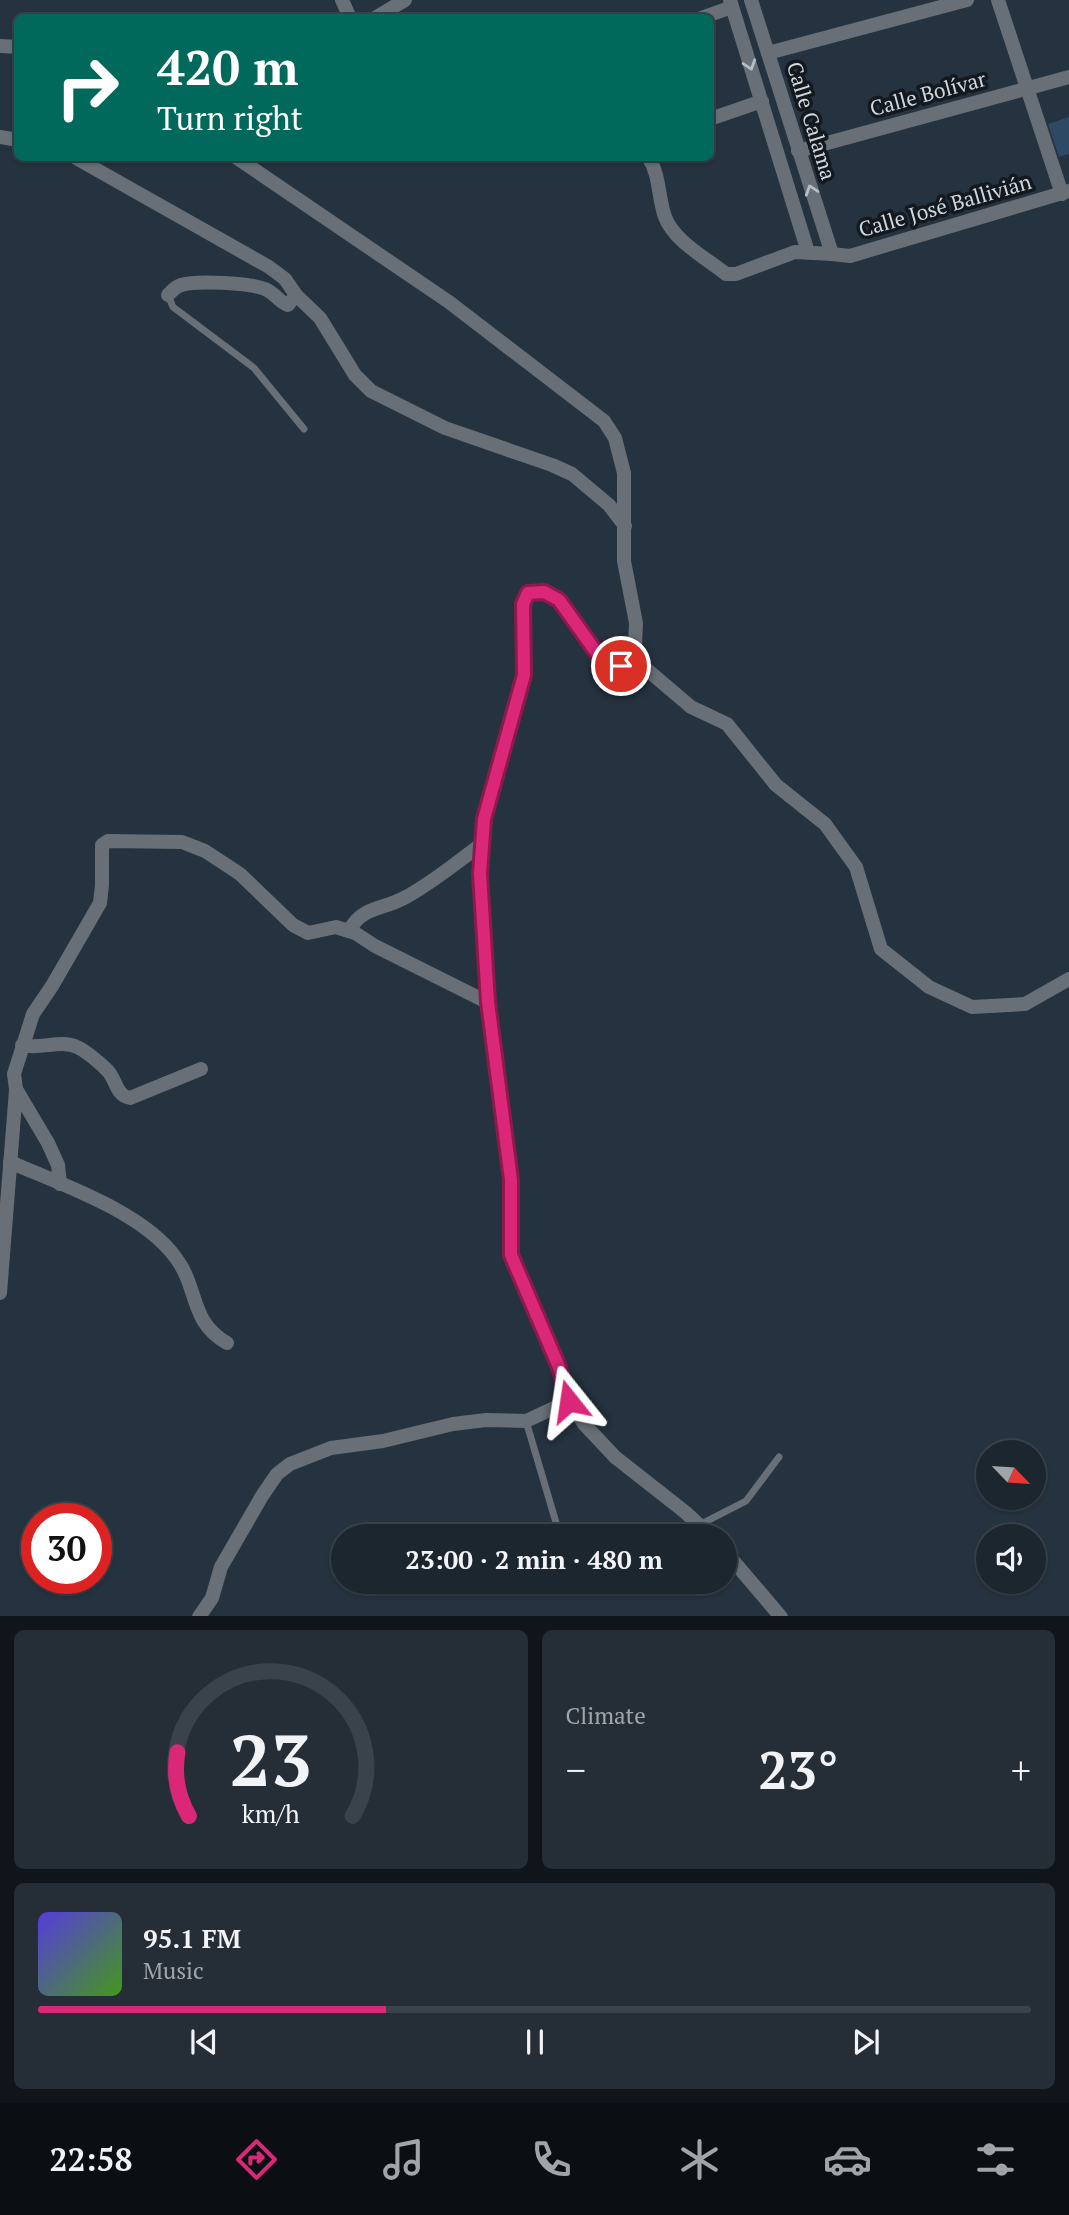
<!DOCTYPE html>
<meta charset="utf-8">
<style>
body{margin:0;font-family:"PT Serif",serif;background:#252e37;color:#f1f3f6;height:100vh;display:flex;flex-direction:column;font-size:26px;white-space:nowrap}
*{box-sizing:border-box;margin:0}
p{font-size:23px;color:#a0a5aa}
.icon{flex:none;width:38px;height:38px;fill:none;stroke:currentColor;stroke-width:2;stroke-linecap:round;stroke-linejoin:round}
.map{position:relative;height:1616px;overflow:hidden}
.details{display:flex;flex-direction:column;gap:14px;padding:14px;background:#0f151a;flex:1}
.details>*{flex:none}
.guide{position:absolute;left:14px;top:14px;width:700px;height:147px;border-radius:10px;box-shadow:0 2px 5px #0004,0 0 0 2px #3a434b;background:#00695c;color:#fff;overflow:hidden}
.needle{width:46px;rotate:115deg}
.buttons{position:absolute;left:976px;top:1440px;display:grid;gap:14px}
.buttons a{display:grid;place-items:center;width:70px;height:70px;border-radius:50%;background:#1c262f;box-shadow:0 2px 5px #0004,0 0 0 2px #3a434b;font-size:35px}
.speed{position:absolute;left:21px;top:1503px;display:flex;gap:14px;font-size:35px;font-weight:700;text-align:center}
.speed>*{display:grid;place-content:center;width:91px;height:91px;border-radius:50%;background:#1c262f;box-shadow:0 2px 5px #0004,0 0 0 2px #3a434b;line-height:1}
.speed .limit{border:10px solid #d22;background:#fff;color:#111}
.pin{position:absolute;display:grid;place-items:center;width:60px;height:60px;color:#fff;margin:-30px;border:4px solid #fff;border-radius:50%;box-shadow:0 2px 7px #0007}
.me{position:absolute;width:77px;margin:-38px;rotate:345deg;stroke-linejoin:round;filter:drop-shadow(0 0 5px #0008)}
.turn{display:flex;align-items:center;gap:24px;height:147px;padding:0 28px;font-size:32px}
.turn .icon{width:91px;height:91px;stroke-width:2.5}
.turn b{display:block;font-size:49px;line-height:60px}
.big{font-size:52px;font-weight:800;line-height:1.1}
.details .card{flex:1;display:flex;flex-direction:column;justify-content:center;gap:10px;min-width:0;padding:0 24px;border-radius:10px;background:#252e37}
.details .dial{align-items:center;gap:0}
.dial svg{height:182px;overflow:visible;fill:none;stroke:#3a434b;stroke-width:7;stroke-linecap:round;text-anchor:middle}
.dial text{fill:#f1f3f6;stroke:none}
.song{display:flex;align-items:center;gap:21px}
.cover{width:84px;height:84px;border-radius:10px;background:linear-gradient(135deg,hsl(250 70% 55%),hsl(100 70% 35%))}
.played{height:7px;border-radius:4px;background:linear-gradient(90deg,#db2777 35%,#3a434b 35%)}
.keys{display:flex;justify-content:space-around;direction:ltr}
.heat{display:flex;justify-content:space-between;align-items:center;font-size:38px;direction:ltr}
.details .tiles{flex:1;display:grid;gap:14px;grid-template-columns:1fr 1fr}
.card:last-child{grid-column:span 2}
.trip{position:absolute;left:331px;top:1524px;width:406px;height:70px;border-radius:35px;background:#1c262f;box-shadow:0 2px 5px #0004,0 0 0 2px #3a434b;font-weight:800;line-height:70px;text-align:center}
.menu{display:flex;height:112px;justify-content:space-around;align-items:center;background:#0b0f13;color:#a0a5aa}
.menu .icon{width:49px;height:49px}
.menu .selected{color:#db2777}
.menu b{font-size:32px;color:#f1f3f6}
.map>svg:first-child{display:block}
</style>
<div class="map">
<svg width="1069" height="1617" viewBox="0 0 1069 1617">
<rect width="100%" height="100%" fill="#25323f"/>
<polygon fill="#2e4964" points="1069,117 1069,154 1059,157 1048,124"/>
<g fill="none" stroke-linecap="round" stroke-linejoin="round">
<g stroke="#686f76" stroke-width="7">
<polyline points="168,295 173,307 254,368 304,429"/>
<polyline points="526,1421 560,1536"/>
<polyline points="699,1525 746,1501 779,1457"/>
</g>
<g stroke="#686f76" stroke-width="14">
<polyline points="342,0 350,18"/>
<polyline points="998,0 1062,194"/>
<polyline points="375,18 405,0"/>
<polyline points="701,18 732,7"/>
<polyline points="0,46 18,47"/>
<polyline points="768,53 967,0"/>
<polyline points="710,119 762,101"/>
<polyline points="0,137 18,140"/>
<polyline points="798,151 1069,77"/>
<path d="M76,158L269,267L285,279L296,295L288,305C279,302 275,293 265,289C250,283 196,280 181,285C175,287 172,291 168,295"/>
<polyline points="237,158 449,302 604,421 615,438 624,473 624,561 636,623 635,646 631,656 621,666 611,665 601,659 559,600 543,592 529,593 523,604 524,675 484,819 480,874 487,1002 511,1180 511,1255 559,1367 569,1401 585,1425 615,1457 685,1512 711,1536"/>
<path d="M649,158C660,176 658,197 665,217C674,241 706,258 726,274H736L795,252L832,254"/>
<polyline points="296,295 320,318 355,375 371,391 445,428 552,465 572,474 609,505 625,526"/>
<polyline points="631,656 691,707 727,724 776,785 825,824 856,867 881,949 929,987 972,1007 1025,1004 1069,979"/>
<path d="M349,931C362,906 382,910 404,898C431,884 457,862 482,844"/>
<path d="M22,1045C40,1050 60,1039 77,1047C86,1051 100,1063 107,1070C117,1080 115,1095 130,1098L201,1069"/>
<path d="M10,1162C62,1185 142,1211 176,1258C199,1289 189,1321 227,1343"/>
<polyline points="60,1184 58,1165 48,1143 16,1089 14,1074 33,1014 52,986 100,903 102,885 102,845 108,841 182,842 205,851 240,874 293,925 308,933 336,927 355,933 375,946 487,1002"/>
<polyline points="0,1293 16,1090"/>
<polyline points="724,1550 781,1617"/>
<polyline points="199,1617 212,1598 221,1567 262,1496 277,1474 290,1464 331,1448 383,1441 453,1424 486,1420 526,1421 569,1401"/>
</g>
<g stroke="#686f76" stroke-width="14">
<polyline points="730,0 808,252"/>
<polyline points="751,0 832,254 850,256 1069,191"/>
</g>
</g>
<defs><path id="oneway-chevron" d="M-2-3.5L2.5 0L-2 3.5" fill="none" stroke-width="1.6" stroke-linecap="round" stroke-linejoin="round" transform="scale(1.75)"/></defs>
<g stroke="#b5bdc5">
<use href="#oneway-chevron" transform="translate(750 65) rotate(72)"/>
<use href="#oneway-chevron" transform="translate(811 190) rotate(-108)"/>
</g>
<g fill="none" stroke-linecap="round" stroke-linejoin="round">
<defs>
<polyline id="route" points="569,1401 559,1367 511,1255 511,1180 488,1002 480,874 484,819 524,675 523,604 528,593 544,592 559,600 601,659 611,665 621,666"/>
</defs>
<use href="#route" stroke="#8e194d" stroke-width="18"/>
<use href="#route" stroke="#db2777" stroke-width="12"/>
</g>
<g text-anchor="middle" stroke-width="7" stroke-linejoin="round" paint-order="stroke">
<g font-size="21" fill="#cfd7df" stroke="#13191f">
<text transform="translate(928 94) rotate(-15)" y="7">Calle Bolívar</text>
<text transform="translate(811 121) rotate(73)" y="7">Calle Calama</text>
<text transform="translate(945 206) rotate(-16)" y="7">Calle José Ballivián</text>
</g>
</g>
</svg>
<div class="buttons">
<a><svg class="needle" viewBox="-14 -14 28 28"><path d="M0-13l5 13h-10z" fill="#e53935"/><path d="M0 13l5-13h-10z" fill="#a0a5aa"/></svg></a>
<a><svg class="icon" aria-label="sound" viewBox="0 0 24 24"><path d="M4 9h4l5-4v14l-5-4H4zM17 9q2 3 0 6"/></svg></a>
</div>
<div class="speed"><div class="limit">30</div></div>
<div class="pin" style="left:621px;top:666px;background:#d93025"><svg class="icon" aria-label="arrive" viewBox="0 0 24 24"><path d="M6 21V4h12l-3 4 3 4H6"/></svg></div>
<svg class="me" style="left:569px;top:1401px" viewBox="-20 -20 40 40"><path d="M0-17L14 15 0 8-14 15z" fill="#db2777" stroke="#fff" stroke-width="4"/></svg>
<div class="trip">23:00 · 2 min · 480 m</div>
<div class="guide">
<div class="turn"><svg class="icon" aria-label="right" viewBox="0 0 24 24"><path d="M7 20v-9h11M14 6l5 5-5 5"/></svg><div><b>420 m</b>Turn right</div></div>
</div>
</div>
<section class="details">
<div class="tiles">
<div class="card dial"><svg viewBox="0 0 100 80">
<path d="M14 69A42 42 0 1 1 86 69"/>
<path d="M14 69A42 42 0 0 1 9 41" stroke="#db2777"/>
<text x="50" y="56" font-size="32" font-weight="700">23</text>
<text x="50" y="72" font-size="11">km/h</text>
</svg></div>
<div class="card"><p>Climate</p>
<div class="heat"><a>−</a><b class="big">23°</b><a>+</a></div>
</div>
<div class="card">
<div class="song"><i class="cover"></i><div><b>95.1 FM</b><p>Music</p></div></div>
<div class="played"></div>
<div class="keys"><svg class="icon" aria-label="previous" viewBox="0 0 24 24"><path d="M18 5L8 12l10 7zM5 5v14"/></svg><svg class="icon" aria-label="pause" viewBox="0 0 24 24"><path d="M8 5v14M16 5v14"/></svg><svg class="icon" aria-label="next" viewBox="0 0 24 24"><path d="M6 5l10 7-10 7zM19 5v14"/></svg></div>
</div>
</div>
</section>
<nav class="menu">
<b>22:58</b>
<svg class="icon selected" aria-label="directions" viewBox="0 0 24 24"><path d="M12 3l9 9-9 9-9-9zM9 14v-3h6M13 9l2 2-2 2"/></svg>
<svg class="icon" aria-label="music" viewBox="0 0 24 24"><path d="M9 18V5l10-2v13"/><circle cx="6" cy="18" r="3"/><circle cx="16" cy="16" r="3"/></svg>
<svg class="icon" aria-label="phone" viewBox="0 0 24 24"><path d="M5 4h4l2 5-3 2q2 4 5 5l2-3 5 2v4C11 20 4 13 5 4z"/></svg>
<svg class="icon" aria-label="climate" viewBox="0 0 24 24"><path d="M12 3v18M4 7l16 10M4 17L20 7"/></svg>
<svg class="icon" aria-label="car" viewBox="0 0 24 24"><path d="M5 17H2v-5l4-1 3-4h7l3 4 3 1v5h-3M9 17h6M6 11h13"/><circle cx="7" cy="17" r="2"/><circle cx="17" cy="17" r="2"/></svg>
<svg class="icon" aria-label="filters" viewBox="0 0 24 24"><path d="M4 7h16M4 17h16"/><circle cx="9" cy="7" r="2"/><circle cx="15" cy="17" r="2"/></svg>
</nav>
